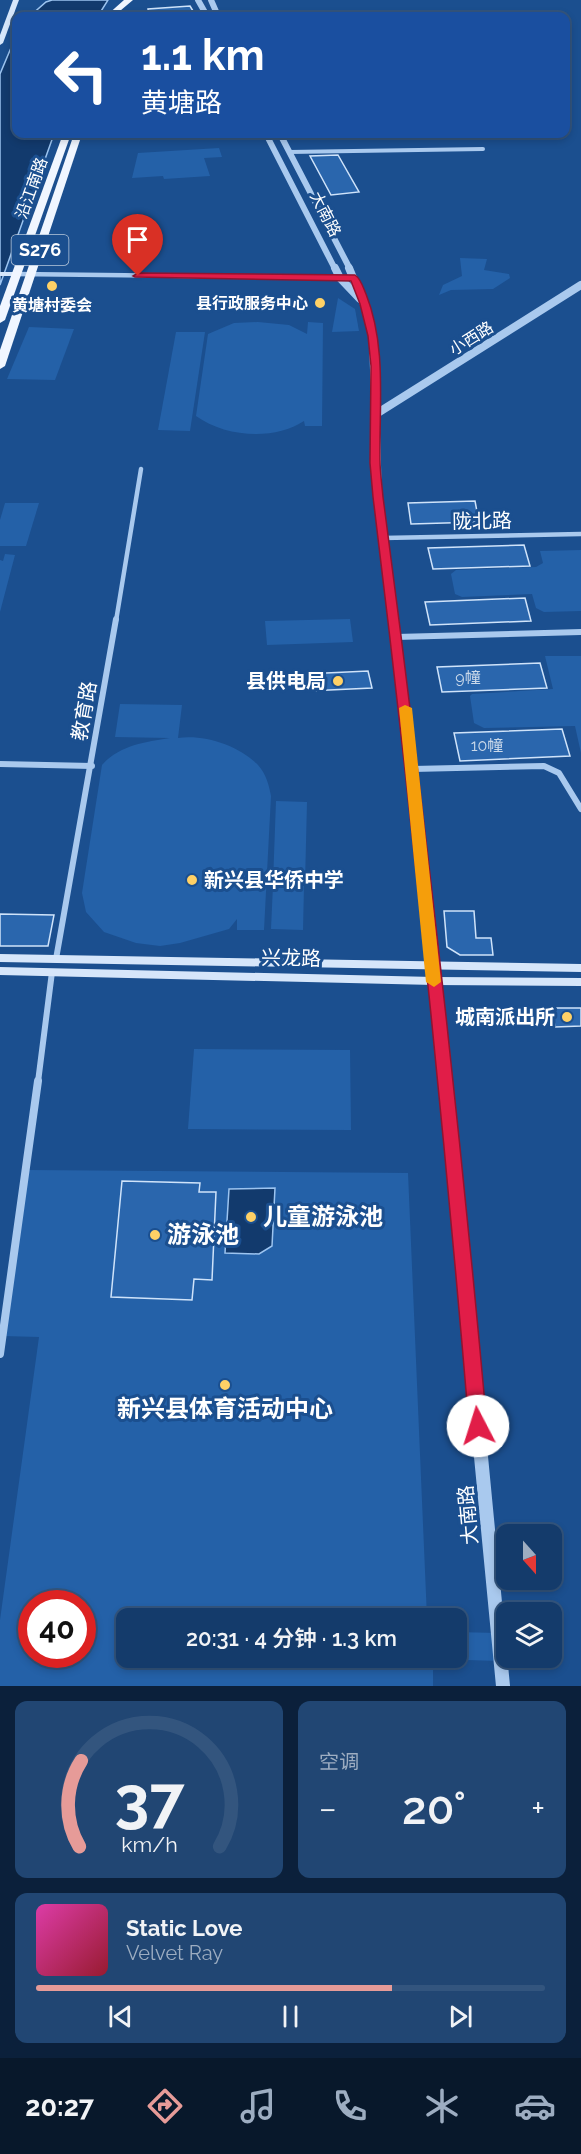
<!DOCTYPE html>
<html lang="zh">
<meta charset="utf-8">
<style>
body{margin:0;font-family:Raleway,"Noto Sans SC",sans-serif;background:#214673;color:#f1f3f6;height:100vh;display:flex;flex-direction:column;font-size:22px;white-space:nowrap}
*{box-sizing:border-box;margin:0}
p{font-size:20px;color:#9dadc1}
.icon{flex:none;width:33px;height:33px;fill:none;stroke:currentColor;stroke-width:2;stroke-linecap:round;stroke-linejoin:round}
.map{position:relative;height:1686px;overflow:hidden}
.drawer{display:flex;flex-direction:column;gap:15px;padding:15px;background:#0b203b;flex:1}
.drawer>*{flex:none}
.hud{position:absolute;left:12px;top:12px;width:558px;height:126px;border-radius:12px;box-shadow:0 3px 9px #0003,0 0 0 2px #33557e;background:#1a4fa0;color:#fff;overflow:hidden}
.needle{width:39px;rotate:159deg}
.controls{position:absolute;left:496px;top:1524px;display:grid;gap:12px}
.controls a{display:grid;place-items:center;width:66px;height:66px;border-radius:12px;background:#143b6b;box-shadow:0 3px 9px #0003,0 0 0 2px #33557e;font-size:30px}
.speed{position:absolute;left:18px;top:1590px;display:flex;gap:12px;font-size:30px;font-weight:700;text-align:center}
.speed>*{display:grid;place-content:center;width:78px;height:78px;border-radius:50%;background:#143b6b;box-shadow:0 3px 9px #0003,0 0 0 2px #33557e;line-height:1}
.speed .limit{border:9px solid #d22;background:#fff;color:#111}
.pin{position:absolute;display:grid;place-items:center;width:51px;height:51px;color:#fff;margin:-62px -26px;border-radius:50% 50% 50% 0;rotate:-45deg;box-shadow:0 0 6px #0007}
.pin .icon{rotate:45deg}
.me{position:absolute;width:66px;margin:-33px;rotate:355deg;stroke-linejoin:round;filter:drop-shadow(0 0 4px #0008)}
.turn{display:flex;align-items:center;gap:21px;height:126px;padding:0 30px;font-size:27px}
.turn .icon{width:78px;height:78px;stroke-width:2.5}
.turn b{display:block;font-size:42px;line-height:51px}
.big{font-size:45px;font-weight:600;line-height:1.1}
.drawer .card{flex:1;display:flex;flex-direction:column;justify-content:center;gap:9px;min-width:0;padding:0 21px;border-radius:12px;background:#214673}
.drawer .dial{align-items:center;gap:0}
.dial svg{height:156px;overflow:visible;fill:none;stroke:#33557e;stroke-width:7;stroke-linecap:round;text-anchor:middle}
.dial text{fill:#f1f3f6;stroke:none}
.song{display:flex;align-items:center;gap:18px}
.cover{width:72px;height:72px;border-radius:9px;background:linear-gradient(135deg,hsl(320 70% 55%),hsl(350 70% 35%))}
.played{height:6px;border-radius:3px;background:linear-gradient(90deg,#e69b98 70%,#33557e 70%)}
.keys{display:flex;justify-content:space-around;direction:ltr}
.heat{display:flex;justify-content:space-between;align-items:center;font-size:33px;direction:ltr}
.drawer .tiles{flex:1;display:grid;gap:15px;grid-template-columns:1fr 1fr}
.card:last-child{grid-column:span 2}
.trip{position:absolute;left:116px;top:1608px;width:351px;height:60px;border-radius:12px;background:#143b6b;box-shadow:0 3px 9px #0003,0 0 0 2px #33557e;font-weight:600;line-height:60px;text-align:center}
.tab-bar{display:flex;height:96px;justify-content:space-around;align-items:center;background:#08182b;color:#9dadc1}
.tab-bar .icon{width:42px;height:42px}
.tab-bar .current{color:#e69b98}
.tab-bar b{font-size:27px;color:#f1f3f6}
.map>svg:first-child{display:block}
</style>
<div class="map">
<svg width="581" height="1686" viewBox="0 0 581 1686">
<rect width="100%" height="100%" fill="#1b4f8f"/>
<g fill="#2461a8" fill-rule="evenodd">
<polygon points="219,148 222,157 204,158 210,176 164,179 163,176 132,178 138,153"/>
<polygon points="460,258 487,259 484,270 509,274 510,278 493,289 451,290 439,295 443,285 462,276"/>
<polygon points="338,298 355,309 359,331 332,332"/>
<path d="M258,322L289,325L307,334L308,322L323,323L322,426H305L304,421C274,441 225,437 196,416L208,334L234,323Z"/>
<polygon points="29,327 74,329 55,380 7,379"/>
<polygon points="176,332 205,332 190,431 158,430"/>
<polygon points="5,503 39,503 26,546 0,546 0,520"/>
<polygon points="581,550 581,611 544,612 536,608 532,594 462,597 455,594 451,574 456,570 536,567 543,563 540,551"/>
<polygon points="5,554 15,555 0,612 0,560 3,561"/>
<polygon points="350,619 353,642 267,645 265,621"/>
<polygon points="545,656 581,656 581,753 575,726 484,728 474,723 470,696 472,694 553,689"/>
<path d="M120,704L182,705L178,738C204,734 240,746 258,765C266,774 269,785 271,796L264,930H237V919L229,929L180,943L160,946L136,943L104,932L86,912L82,893L102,765C120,745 145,742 170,738L115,737Z"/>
<polygon points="276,801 307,802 305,883 273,883"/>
<polygon points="273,885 304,886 303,930 271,929"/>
<polygon points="194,1049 350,1050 351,1130 188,1129"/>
<path d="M27,1170L408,1173L427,1618H126V1658H456V1632L497,1633L500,1661L433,1659V1686H0V1620L39,1337L3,1336ZM32,1604H82V1654H32Z"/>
</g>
<g fill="#123a6d" stroke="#9cc4f0" stroke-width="1.5">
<polygon points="52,0 108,0 98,16 30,16 46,2"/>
<polygon points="16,36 16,134 54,134 0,285 0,74"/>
<polygon points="275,1188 272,1246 259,1254 225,1253 229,1189"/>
</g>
<g fill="#2a66ad" stroke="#cfe3fa" stroke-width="1.5">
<polygon points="190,6 196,16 149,16 148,9"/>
<polygon points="338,155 359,192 331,195 310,156"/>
<polygon points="475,501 479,522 411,524 408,503"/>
<polygon points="524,545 530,566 433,569 428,548"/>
<polygon points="525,598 531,621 430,625 425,602"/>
<polygon points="540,663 547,688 442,692 437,667"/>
<polygon points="368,671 372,688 308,691 305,674"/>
<polygon points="562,729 570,756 460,761 454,733"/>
<polygon points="444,911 474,911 476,938 491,938 493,955 460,955 447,947"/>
<polygon points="0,914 54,915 48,946 0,946"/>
<polygon points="552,1008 581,1008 581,1026 555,1027"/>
<polygon points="122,1181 200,1183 199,1192 216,1192 212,1280 194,1279 192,1300 111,1297"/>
</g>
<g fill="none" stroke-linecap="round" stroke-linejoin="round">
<polyline stroke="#a9c9ee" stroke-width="4" points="289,152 483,149"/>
<g stroke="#a9c9ee" stroke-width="4.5">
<polyline points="16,274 354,278"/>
<polyline points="383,538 581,534"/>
<polyline points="116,621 141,469"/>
</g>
<g stroke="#a9c9ee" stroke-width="6">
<polyline points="396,637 581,632"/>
<polyline points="0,764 92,766"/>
<polyline points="413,769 544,766 559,773 581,809"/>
<polyline points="56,959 116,619"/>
<polyline points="38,1082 52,972"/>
</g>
<polyline stroke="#a9c9ee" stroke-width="8" points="0,1354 38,1081"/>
<g stroke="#a9c9ee" stroke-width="6">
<polyline points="198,0 207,16"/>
<polyline points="211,0 218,16"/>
<polyline points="266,134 335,269"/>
<polyline points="280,134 350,269"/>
</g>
<g stroke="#a9c9ee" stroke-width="8">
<polyline points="335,268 340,278 360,299"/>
<polyline points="349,268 366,309 373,338 378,497 394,621"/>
<polyline points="376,414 581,285"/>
</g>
<polyline stroke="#a9c9ee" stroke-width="10" points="393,619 446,1082"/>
<polyline stroke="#a9c9ee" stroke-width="14" points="445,1081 503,1686"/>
<g fill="#d6e6fa" fill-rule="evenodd">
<polygon points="13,0 19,0 3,43 0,45 0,35"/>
<polygon points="0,272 16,272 20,274 16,276 0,276"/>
<polygon points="0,954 581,964 581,972 0,962"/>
<polygon points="0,967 434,977 581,978 581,986 434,985 0,975"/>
</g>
<g fill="#f0f6ff" fill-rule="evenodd">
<polygon points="124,0 133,0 114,16 106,16"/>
<polygon points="63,134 71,134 5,320 0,323 0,306"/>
<polygon points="74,134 82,134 5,366 0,369 0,350"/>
</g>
</g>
<path fill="#e11d48" stroke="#92132f" stroke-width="1.5" d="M138,273L355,275C361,279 363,287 366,294C387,347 379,405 380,460C380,472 382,485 383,497C424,806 459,1115 487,1426L485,1431L478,1433L472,1431L469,1426C443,1115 411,806 373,497L370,463L371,366L368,336L360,304L351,281L135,277L133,276Z"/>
<polygon fill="#f59e0b" points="405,705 412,708 441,982 434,987 426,982 399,708"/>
<g fill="#ffd166" stroke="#1b4f8f" stroke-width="2">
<circle cx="52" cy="286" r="6"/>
<circle cx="320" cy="303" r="6"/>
<circle cx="338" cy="681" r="6"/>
<circle cx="192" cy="880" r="6"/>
<circle cx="567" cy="1017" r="6"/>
<circle cx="251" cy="1217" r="6"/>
<circle cx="155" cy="1235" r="6"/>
<circle cx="225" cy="1385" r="6"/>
</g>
<g text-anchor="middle" stroke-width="6" stroke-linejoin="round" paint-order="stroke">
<g font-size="16" fill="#fff" stroke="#1b4f8f">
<text transform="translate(31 188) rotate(-70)" y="6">沿江南路</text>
<text transform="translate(326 214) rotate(63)" y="6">大南路</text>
<text transform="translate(471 338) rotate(-32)" y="6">小西路</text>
</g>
<g font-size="16" font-weight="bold" fill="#fff" stroke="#1b4f8f" text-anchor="end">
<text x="308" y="309">县行政服务中心</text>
<text x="52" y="311" text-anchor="middle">黄塘村委会</text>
</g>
<g font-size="16" fill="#cad9ea">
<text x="468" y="683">9幢</text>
<text x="487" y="751">10幢</text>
</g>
<rect fill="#1b4f8f" stroke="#bbcadd" stroke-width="1.5" x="11.5" y="235" width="57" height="30" rx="4.5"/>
<g font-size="18" font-weight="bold" fill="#fff">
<text x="40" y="256">S276</text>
</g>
<g font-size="20" fill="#fff" stroke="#1b4f8f">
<text transform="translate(482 521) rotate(-1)" y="7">陇北路</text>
<text transform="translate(84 711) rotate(-80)" y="7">教育路</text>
<text transform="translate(291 958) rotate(1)" y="7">兴龙路</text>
<text transform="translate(468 1515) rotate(-95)" y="7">大南路</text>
</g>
<g font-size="20" font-weight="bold" fill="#fff" stroke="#1b4f8f" text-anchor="end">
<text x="326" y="688">县供电局</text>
<text x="204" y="887" text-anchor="start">新兴县华侨中学</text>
<text x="555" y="1024">城南派出所</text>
</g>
<g font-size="24" font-weight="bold" fill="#fff" stroke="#1b4f8f" text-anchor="start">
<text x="263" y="1225">儿童游泳池</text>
<text x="167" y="1243">游泳池</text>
<text x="225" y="1417" text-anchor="middle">新兴县体育活动中心</text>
</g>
</g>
</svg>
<div class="controls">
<a><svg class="needle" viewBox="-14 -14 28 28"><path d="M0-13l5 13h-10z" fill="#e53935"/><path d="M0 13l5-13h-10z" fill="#9dadc1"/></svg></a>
<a><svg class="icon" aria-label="layers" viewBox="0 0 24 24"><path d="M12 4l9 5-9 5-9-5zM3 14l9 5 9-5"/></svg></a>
</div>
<div class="speed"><div class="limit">40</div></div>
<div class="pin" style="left:138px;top:276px;background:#d93025"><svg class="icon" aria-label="arrive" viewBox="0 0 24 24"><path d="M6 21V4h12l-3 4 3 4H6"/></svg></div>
<svg class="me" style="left:478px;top:1426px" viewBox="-20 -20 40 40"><circle r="19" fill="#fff"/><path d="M0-13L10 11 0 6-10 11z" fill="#e11d48"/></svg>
<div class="trip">20:31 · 4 分钟 · 1.3 km</div>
<div class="hud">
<div class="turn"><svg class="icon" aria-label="left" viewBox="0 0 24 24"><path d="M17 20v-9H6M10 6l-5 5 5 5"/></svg><div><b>1.1 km</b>黄塘路</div></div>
</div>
</div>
<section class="drawer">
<div class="tiles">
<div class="card dial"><svg viewBox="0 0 100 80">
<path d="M14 69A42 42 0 1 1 86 69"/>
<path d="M14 69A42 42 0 0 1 15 25" stroke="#e69b98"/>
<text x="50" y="56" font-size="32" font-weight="700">37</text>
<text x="50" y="72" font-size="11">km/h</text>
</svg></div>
<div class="card"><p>空调</p>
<div class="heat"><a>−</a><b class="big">20°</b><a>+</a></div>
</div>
<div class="card">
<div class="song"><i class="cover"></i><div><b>Static Love</b><p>Velvet Ray</p></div></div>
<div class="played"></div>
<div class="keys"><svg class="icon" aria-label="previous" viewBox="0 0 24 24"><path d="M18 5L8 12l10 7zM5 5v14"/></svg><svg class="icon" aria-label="pause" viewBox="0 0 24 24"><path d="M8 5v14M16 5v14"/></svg><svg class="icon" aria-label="next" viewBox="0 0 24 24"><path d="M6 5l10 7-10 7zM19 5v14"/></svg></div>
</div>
</div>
</section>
<nav class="tab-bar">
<b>20:27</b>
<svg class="icon current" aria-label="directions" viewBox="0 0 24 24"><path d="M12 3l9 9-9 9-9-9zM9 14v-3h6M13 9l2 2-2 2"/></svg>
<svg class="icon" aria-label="music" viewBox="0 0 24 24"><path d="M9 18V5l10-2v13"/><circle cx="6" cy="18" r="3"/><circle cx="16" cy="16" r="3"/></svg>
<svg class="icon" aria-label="phone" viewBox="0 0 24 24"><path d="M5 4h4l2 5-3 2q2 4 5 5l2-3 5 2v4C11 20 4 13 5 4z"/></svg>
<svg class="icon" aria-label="climate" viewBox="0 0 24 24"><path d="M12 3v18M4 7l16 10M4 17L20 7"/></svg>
<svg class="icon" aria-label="car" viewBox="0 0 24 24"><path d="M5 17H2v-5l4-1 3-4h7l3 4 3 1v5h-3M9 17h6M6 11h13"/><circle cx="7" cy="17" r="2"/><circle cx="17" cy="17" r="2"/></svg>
</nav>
